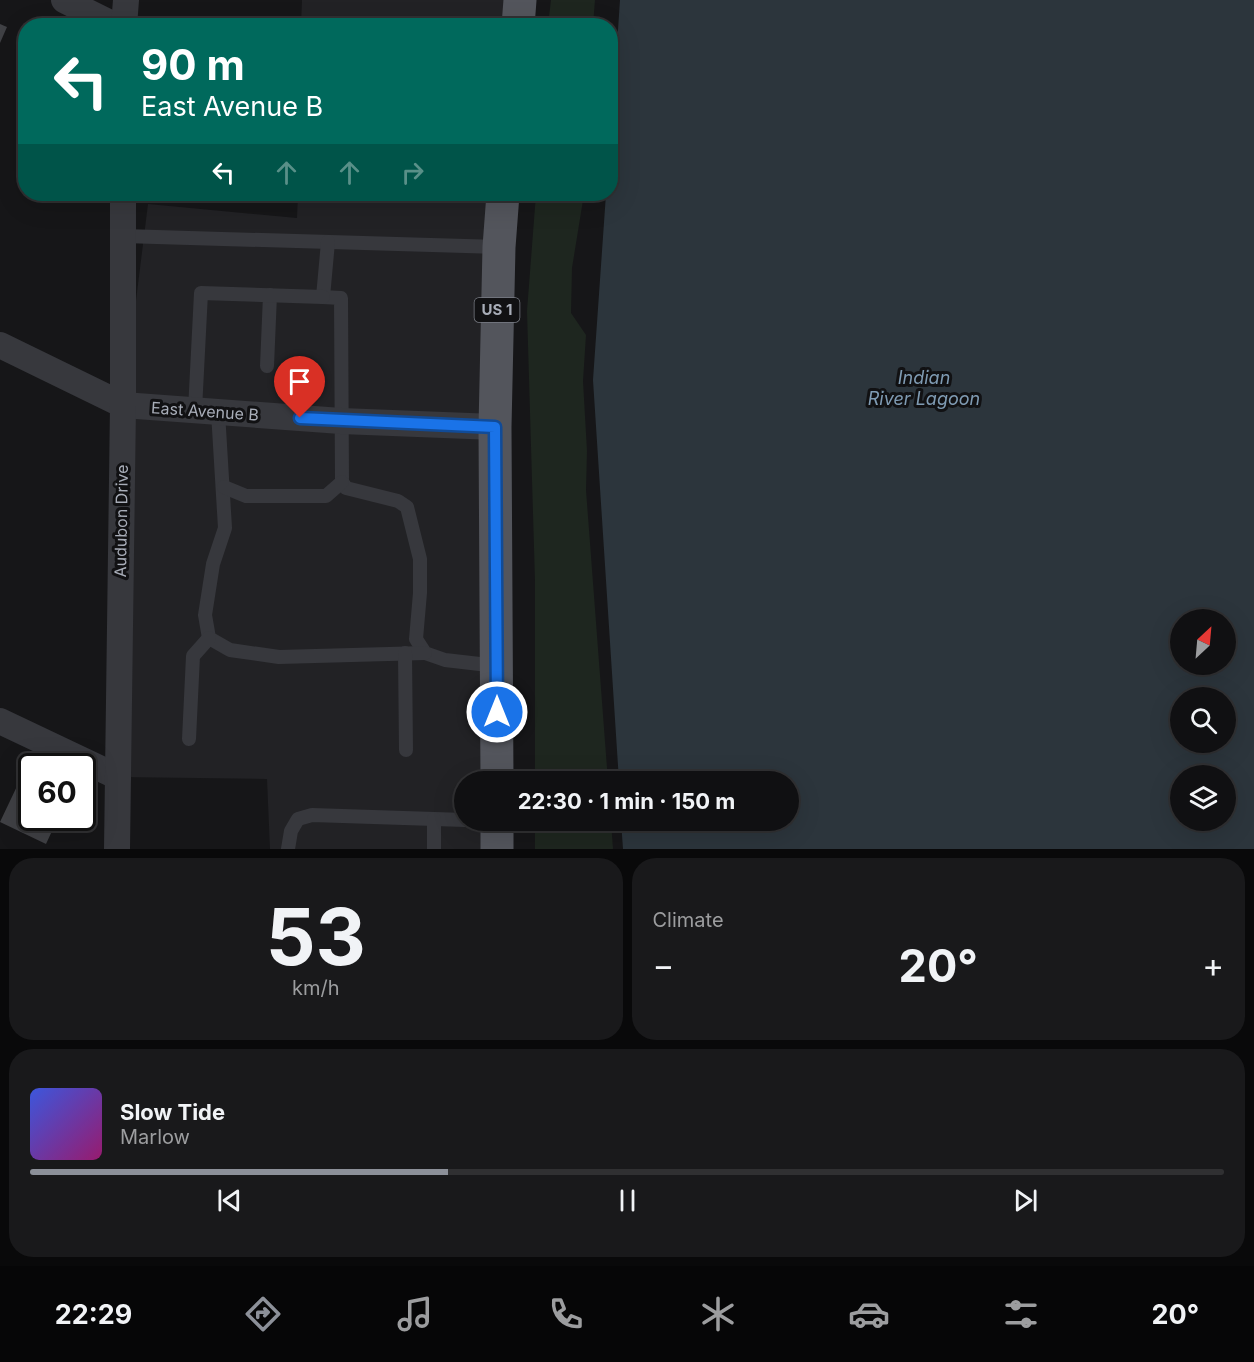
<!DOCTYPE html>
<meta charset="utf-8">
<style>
body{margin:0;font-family:Inter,sans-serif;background:#19191b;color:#f1f3f6;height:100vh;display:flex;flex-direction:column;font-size:22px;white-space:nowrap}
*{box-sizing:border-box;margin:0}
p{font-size:20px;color:#9c9d9f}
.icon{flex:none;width:33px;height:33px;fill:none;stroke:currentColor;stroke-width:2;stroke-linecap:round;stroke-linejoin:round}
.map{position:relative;height:849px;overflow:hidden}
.side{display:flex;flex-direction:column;gap:9px;padding:9px;background:#09090a;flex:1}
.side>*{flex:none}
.top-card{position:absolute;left:18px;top:18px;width:600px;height:183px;border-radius:24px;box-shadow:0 6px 24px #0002,0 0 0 2px #303032;background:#00695c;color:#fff;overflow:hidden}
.needle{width:39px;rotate:26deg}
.fabs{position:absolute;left:1170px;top:609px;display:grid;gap:12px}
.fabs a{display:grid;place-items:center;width:66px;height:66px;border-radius:50%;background:#101012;box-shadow:0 6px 24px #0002,0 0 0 2px #303032;font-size:30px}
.speed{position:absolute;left:18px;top:753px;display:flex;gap:12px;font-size:30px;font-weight:700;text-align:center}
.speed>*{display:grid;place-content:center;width:78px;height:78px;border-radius:50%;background:#101012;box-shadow:0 6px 24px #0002,0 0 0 2px #303032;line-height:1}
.speed .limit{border:3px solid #111;border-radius:9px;background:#fff;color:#111}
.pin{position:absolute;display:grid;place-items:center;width:51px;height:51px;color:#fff;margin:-62px -26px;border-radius:50% 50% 50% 0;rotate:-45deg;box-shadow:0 0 6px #0007}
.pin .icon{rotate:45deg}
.me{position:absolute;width:66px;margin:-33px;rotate:0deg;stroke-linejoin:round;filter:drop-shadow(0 0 4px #0008)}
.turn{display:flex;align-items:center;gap:21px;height:126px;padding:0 24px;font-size:27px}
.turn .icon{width:78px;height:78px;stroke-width:2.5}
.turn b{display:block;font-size:42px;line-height:51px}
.lanes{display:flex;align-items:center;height:57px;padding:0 24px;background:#0003;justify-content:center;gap:30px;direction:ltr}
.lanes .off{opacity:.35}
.big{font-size:45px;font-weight:700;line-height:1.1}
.side .widget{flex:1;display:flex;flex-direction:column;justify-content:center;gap:9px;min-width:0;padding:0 21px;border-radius:24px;background:#19191b}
.side .dial{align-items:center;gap:0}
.dial b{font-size:78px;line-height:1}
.song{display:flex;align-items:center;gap:18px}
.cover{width:72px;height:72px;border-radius:9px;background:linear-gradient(135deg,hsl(230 70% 55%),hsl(320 70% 35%))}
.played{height:6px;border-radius:3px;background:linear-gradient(90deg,#8c9099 35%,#303032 35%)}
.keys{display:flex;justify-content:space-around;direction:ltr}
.heat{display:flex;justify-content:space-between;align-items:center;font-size:33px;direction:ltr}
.side .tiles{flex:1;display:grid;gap:9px;grid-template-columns:1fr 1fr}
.widget:last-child{grid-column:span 2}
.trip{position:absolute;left:454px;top:771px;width:345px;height:60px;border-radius:30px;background:#101012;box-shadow:0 6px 24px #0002,0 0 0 2px #303032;font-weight:700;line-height:60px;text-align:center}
.tabs{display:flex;height:96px;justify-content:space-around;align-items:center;background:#060607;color:#9c9d9f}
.tabs .icon{width:42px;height:42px}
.tabs .on{color:#8c9099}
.tabs b{font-size:27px;color:#f1f3f6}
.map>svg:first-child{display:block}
</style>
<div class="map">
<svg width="1254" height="849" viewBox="0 0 1254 849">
<rect width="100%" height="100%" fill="#161618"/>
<g fill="#222225">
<polygon points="302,0 527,0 525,25 301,26"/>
<polygon points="298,194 513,194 501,781 465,782 465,820 502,821 502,849 270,849 267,779 118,777 123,405 148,204 297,218"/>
</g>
<g fill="#1e261f">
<polygon points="551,0 595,0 593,25 548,25"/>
<polygon points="536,194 584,194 572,268 571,313 586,335 583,381 587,451 586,490 608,781 535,781 535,581 527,311"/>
<polygon points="535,821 611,821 613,849 535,849"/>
</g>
<path fill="#2c353c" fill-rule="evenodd" d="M620,0H1254V849H623L621,821L789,820V782L619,781L593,380L606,194H610L611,134ZM1180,620H1226V664H1180ZM1180,698H1226V742H1180ZM1180,776H1226V820H1180Z"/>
<g fill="#404145">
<polygon points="0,24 7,27 0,43"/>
<polygon points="19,782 32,788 32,818 58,818 46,844 0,822"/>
</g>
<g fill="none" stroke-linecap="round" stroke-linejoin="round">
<g stroke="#37383d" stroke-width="14">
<polyline points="123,236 499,247"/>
<polyline points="328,242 323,297 341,298 342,482 346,488 398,501 407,507 420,559 420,593 416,639 425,653 445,660 497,666"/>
<polyline points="267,366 270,295"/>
<polyline points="195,410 201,293 323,297"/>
<polyline points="218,412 225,528 213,564 205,615 209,638 230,650 279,657 425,653"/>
<polyline points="224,487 246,496 326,496 342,482"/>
<polyline points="405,653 406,750"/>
<polyline points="189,739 193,656 209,638"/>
<polyline points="288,849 291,831 298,819 312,815 465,820"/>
<polyline points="434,849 434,819"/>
</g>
<g stroke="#37383d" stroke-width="26">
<polyline points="64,0 116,26"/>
<polyline points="124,26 126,0"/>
<polyline points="0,345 123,405 341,421 495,427"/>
<polyline points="0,721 118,777"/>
<polyline points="117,849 123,405 123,194"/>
</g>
<g stroke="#53555c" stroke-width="33">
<polyline points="518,26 520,0"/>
<polyline points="497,782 495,427 499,247 503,194"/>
<polyline points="497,820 497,849"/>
</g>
</g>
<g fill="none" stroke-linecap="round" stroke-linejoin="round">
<defs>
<polyline id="route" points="300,418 495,427 497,712"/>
</defs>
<use href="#route" stroke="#114b97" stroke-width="15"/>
<use href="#route" stroke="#1a73e8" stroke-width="10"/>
</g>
<g text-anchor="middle" stroke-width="6" stroke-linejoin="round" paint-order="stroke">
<rect fill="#111113" stroke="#7b7e86" stroke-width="1.5" x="474.5" y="298" width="45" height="24" rx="4.5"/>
<g font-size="15" font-weight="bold" fill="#a8adb8">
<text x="497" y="315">US 1</text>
</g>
<g font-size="16" fill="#a8adb8" stroke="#111113">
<text transform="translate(205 411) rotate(4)" y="6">East Avenue B</text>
<text transform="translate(121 521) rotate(-89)" y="6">Audubon Drive</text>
</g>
<g font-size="18" font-style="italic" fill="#7f9bb3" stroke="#111113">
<text x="924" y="384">Indian<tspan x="924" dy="21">River Lagoon</tspan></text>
</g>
</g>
</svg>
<div class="fabs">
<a><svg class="needle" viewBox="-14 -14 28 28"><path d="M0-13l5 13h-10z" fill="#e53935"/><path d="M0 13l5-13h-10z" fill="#9c9d9f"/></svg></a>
<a><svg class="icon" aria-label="search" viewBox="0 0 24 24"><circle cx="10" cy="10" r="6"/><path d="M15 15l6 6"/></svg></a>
<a><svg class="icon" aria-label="layers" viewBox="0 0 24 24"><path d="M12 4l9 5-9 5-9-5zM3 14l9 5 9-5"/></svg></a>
</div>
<div class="speed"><div class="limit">60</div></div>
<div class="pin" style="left:300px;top:418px;background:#d93025"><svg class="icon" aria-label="arrive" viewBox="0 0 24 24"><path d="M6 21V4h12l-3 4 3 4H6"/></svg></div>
<svg class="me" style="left:497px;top:712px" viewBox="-20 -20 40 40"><circle r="17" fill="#1a73e8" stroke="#fff" stroke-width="3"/><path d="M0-11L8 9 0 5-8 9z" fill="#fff"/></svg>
<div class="trip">22:30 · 1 min · 150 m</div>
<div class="top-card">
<div class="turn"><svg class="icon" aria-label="left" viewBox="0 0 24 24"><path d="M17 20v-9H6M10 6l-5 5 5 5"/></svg><div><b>90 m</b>East Avenue B</div></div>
<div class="lanes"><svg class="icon" aria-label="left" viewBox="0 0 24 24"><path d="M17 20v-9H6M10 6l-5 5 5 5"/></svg><svg class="icon off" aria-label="ahead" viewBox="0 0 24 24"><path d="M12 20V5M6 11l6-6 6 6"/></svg><svg class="icon off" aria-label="ahead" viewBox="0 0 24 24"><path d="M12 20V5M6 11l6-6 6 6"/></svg><svg class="icon off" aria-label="right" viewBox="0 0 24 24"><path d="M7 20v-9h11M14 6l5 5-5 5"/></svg></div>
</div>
</div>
<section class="side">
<div class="tiles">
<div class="widget dial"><b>53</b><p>km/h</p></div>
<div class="widget"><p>Climate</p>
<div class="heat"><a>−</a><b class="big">20°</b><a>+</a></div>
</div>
<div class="widget">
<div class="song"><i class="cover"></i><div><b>Slow Tide</b><p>Marlow</p></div></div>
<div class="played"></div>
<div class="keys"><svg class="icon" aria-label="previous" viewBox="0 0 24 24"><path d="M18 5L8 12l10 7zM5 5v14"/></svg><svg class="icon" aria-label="pause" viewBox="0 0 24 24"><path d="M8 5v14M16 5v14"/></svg><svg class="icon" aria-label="next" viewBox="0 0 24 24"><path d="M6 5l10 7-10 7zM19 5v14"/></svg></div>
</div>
</div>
</section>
<nav class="tabs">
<b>22:29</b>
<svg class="icon on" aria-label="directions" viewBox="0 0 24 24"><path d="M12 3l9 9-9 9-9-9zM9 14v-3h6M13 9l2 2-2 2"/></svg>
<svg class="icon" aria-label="music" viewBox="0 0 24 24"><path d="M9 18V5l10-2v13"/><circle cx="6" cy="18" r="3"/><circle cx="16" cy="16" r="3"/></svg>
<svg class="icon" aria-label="phone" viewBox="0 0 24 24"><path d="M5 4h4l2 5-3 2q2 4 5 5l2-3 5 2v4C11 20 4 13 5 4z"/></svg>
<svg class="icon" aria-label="climate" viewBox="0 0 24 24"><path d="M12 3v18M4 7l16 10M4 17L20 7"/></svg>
<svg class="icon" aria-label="car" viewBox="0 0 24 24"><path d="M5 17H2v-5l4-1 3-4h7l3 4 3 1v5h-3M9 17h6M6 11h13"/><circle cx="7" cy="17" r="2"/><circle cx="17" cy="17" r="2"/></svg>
<svg class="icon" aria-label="filters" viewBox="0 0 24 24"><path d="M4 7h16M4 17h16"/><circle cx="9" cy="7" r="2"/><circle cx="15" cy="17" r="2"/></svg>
<b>20°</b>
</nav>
